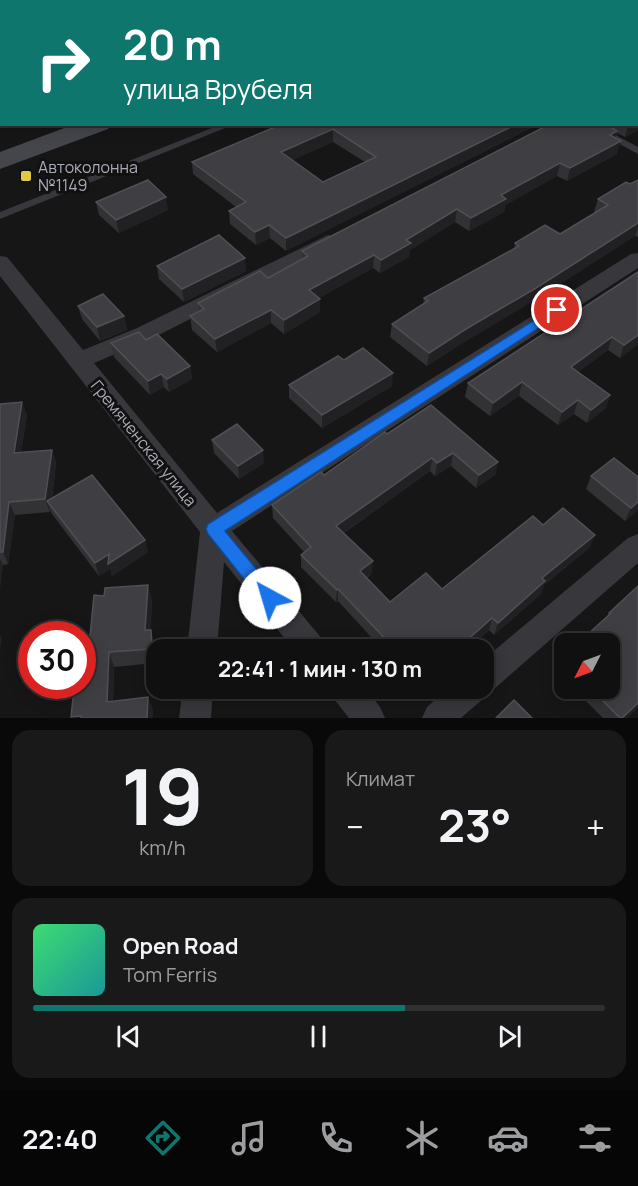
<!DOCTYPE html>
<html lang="ru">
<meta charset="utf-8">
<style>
body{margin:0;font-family:Manrope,sans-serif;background:#19191a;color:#f1f3f6;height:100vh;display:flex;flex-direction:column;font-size:22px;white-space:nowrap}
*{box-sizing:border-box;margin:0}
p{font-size:20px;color:#9c9d9f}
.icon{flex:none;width:33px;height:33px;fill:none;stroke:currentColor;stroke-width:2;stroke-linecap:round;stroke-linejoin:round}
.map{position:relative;height:718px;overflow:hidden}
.panel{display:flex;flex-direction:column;gap:12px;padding:12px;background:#090909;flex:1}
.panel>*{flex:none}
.hud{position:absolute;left:0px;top:0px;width:639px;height:126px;box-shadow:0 3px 15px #0003,0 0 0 2px #303031;background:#0f766e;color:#fff;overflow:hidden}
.needle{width:39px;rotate:228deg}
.tools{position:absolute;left:554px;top:633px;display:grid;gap:12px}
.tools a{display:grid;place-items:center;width:66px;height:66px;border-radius:12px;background:#101011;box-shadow:0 3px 15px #0003,0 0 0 2px #303031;font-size:30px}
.speed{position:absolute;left:18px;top:621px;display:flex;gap:12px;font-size:30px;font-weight:700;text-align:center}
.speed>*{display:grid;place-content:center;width:78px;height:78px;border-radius:50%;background:#101011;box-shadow:0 3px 15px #0003,0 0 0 2px #303031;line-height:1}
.speed .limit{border:9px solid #d22;background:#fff;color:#111}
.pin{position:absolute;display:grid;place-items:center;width:51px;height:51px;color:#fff;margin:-26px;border:3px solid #fff;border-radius:50%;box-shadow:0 2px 6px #0007}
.me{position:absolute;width:66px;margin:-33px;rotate:321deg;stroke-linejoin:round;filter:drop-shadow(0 0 4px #0008)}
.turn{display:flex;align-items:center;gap:21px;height:126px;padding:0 24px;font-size:27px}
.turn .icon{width:78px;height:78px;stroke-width:2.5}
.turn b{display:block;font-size:42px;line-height:51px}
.big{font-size:45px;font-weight:700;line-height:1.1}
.panel .card{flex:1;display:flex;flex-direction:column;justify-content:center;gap:9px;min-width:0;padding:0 21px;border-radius:18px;background:#19191a}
.panel .dial{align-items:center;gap:0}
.dial b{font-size:78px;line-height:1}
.song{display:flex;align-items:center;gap:18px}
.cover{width:72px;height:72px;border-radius:9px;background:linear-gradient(135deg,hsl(140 70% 55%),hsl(180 70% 35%))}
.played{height:6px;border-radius:3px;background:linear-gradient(90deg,#0f766e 65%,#303031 65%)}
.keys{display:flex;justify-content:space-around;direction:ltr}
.heat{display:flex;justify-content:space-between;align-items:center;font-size:33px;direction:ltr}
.panel .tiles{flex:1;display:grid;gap:12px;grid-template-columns:1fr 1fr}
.card:last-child{grid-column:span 2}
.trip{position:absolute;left:146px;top:639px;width:348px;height:60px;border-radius:18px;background:#101011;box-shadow:0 3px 15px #0003,0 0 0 2px #303031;font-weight:700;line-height:60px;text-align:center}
.dock{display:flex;height:96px;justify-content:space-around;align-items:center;background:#060607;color:#9c9d9f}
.dock .icon{width:42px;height:42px}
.dock .active{color:#0f766e}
.dock b{font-size:27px;color:#f1f3f6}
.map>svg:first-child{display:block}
</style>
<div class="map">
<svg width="638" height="718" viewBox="0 0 638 718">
<rect width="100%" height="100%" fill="#161617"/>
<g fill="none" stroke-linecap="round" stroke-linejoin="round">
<g fill="#37373c" fill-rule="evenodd">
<rect x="98" y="0" width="8" height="2"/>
<polygon points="539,0 549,0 538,2"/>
<polygon points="222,124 235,124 0,219 0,212"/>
<polygon points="583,124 595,124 638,147 638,154"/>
</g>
<g fill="#37373c" fill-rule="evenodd">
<polygon points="328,235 335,237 338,241 335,245 153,338 94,363 217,513 631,254 638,253 638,268 232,531 323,640 328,650 294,650 224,562 217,650 187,650 200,532 0,276 0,256 7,257 83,350 137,328"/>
<polygon points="638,534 638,563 494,689 485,693 483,699 461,718 422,718 427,707 448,688 483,688 483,660 628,538"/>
<polygon points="183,688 213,688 211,718 179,718"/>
<polygon points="330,688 365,688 380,707 385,718 349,718 334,699"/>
</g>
<g fill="#45464c" fill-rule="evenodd">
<polygon points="429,0 452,0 428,2"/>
<polygon points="75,124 111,124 108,129 0,169 0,152"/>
</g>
</g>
<g fill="#323235" fill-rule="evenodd">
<polygon points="214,0 314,0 310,2 217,2"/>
<path d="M282,124H454L286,251L270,238L256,245L230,224L229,211L236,207L193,174L192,162ZM333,142L365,162L323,182L292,160Z"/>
<polygon points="550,124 638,124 638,130 625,137 617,133 615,138 617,154 567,181 557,176 505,205 504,212 469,231 455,222 410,250 409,257 380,273 373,268 319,298 320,312 284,334 271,323 217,352 192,330 190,316 199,311 198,303 268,278 302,259 302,251"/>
<polygon points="638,180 638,237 635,236 533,301 464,342 427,366 390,337 392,324 423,304 424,298 514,249 515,243 560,234 595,213 594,212 598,199 630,184"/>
<polygon points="96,202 168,210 119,233 99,215"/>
<polygon points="157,266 246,271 184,302 159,279"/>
<polygon points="638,272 638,344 620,358 608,350 578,372 610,395 606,408 587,423 574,414 558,425 519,396 490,416 465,397 468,383"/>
<polygon points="78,306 124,316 127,330 100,341 82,319"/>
<polygon points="146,340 190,366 192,379 169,392 164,387 150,395 114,357 111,343"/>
<polygon points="344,360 392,386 322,428 289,398 289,385"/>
<polygon points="0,404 27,415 21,452 52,450 56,463 52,499 145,540 148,552 112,576 110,569 99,576 52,514 50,510 50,512 15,515 8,564 3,565 0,587"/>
<polygon points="387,434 498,462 495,475 476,488 451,466 435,476 430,471 344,533 372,573 367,578 390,602 442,589 543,525 595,535 589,548 544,585 541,594 494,635 489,630 467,650 383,650 338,601 336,602 301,567 301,555 304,552 273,518 272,505 324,475"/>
<polygon points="212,440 264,463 239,479 214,453"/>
<polygon points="591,476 638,510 625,521 586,489"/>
<polygon points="638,586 638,707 627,718 603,718 573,688 609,688 607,618 609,613"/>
<polygon points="94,595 152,600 150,630 155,645 156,663 114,667 113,701 148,697 153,711 152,718 71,717 85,688"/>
<polygon points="564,655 564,679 555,670 560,659"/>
<polygon points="403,688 429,688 415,701"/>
</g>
<g fill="#212123">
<polygon points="278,0 314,0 310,2 278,2"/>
<polygon points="2,97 2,124 11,124 0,128 0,98"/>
<polygon points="638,120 638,130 625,137 628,125 638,124"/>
<polygon points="517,124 540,124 286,251 286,238"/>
<polygon points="333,129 333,142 282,165 281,152"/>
<polygon points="617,131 614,143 610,135"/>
<polygon points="621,141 617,154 567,181 570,168"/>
<polygon points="560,163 557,176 505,205 504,212 469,231 471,218 501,195"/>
<polygon points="166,197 168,210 119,233 116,220"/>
<polygon points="457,209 455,222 410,250 409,257 380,273 381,260 406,240"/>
<polygon points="638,223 638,227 635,236 533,301 464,342 427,366 429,353 466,329"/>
<polygon points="269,225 270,238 256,245 255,232"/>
<polygon points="374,255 373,268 309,304 309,290"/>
<polygon points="245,258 246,271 184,302 182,289"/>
<polygon points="320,299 320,312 284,334 284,320"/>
<polygon points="271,310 271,323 217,352 215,339"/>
<polygon points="124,316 127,330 100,341 97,327"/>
<polygon points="638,335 638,344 620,358 624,345"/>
<polygon points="612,337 608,350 567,380 571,367"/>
<polygon points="190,366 192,379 169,392 167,379"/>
<polygon points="393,373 392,386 322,428 322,415"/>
<polygon points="161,374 164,387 150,395 148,381"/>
<polygon points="522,382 519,396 490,416 493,403"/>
<polygon points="610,395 606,408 587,423 591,410"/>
<polygon points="578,400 574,414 558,425 562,412"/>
<polygon points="22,402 27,415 19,466 14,453"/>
<polygon points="52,450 56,463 51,506 47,501 50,510 50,512 45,499"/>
<polygon points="263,450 264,463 239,479 238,466"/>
<polygon points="453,453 451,466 435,476 437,463"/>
<polygon points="432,458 430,471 336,538 336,526"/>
<polygon points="498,462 495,475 476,488 479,475"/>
<polygon points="9,502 15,515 8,564 3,552"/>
<polygon points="638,502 638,510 625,521 631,508"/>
<polygon points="595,535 589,548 544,585 541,594 494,635 498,623 542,578"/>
<polygon points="145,540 148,552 112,576 110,569 99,576 95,563 109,554"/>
<polygon points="0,559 3,565 0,587"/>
<polygon points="373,561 372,573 360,583 360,571"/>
<polygon points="148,585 152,600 150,645 145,630"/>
<polygon points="338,589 338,601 336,602 337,590"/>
<polygon points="492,618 489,630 467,650 456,650"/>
<polygon points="151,630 155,645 156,662 152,649"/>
<polygon points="0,635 2,638 0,652"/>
<polygon points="109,652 114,667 112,715 107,702"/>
<polygon points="419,688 429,688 415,701 417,690"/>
<polygon points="148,697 153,711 152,718 147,718"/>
<polygon points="638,703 638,707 627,718 622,718"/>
</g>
<g fill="#3f3f43" stroke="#4f5055" stroke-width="1.5" fill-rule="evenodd">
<polygon points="244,0 286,0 288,1 246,2"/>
<polygon points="581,0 638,0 638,120 638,2 578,2"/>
<polygon points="0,37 2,38 2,97 0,98"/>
<path d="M282,124H454L456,126L458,124H517L286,238L269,225L255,232L229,211L246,202L192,162ZM333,129L376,157L323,182L281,152Z"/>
<polygon points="550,124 606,124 617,131 610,135 621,141 570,168 560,163 501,195 506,199 471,218 457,209 406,240 411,243 381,260 374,255 309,290 320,299 284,320 271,310 215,339 190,316 204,309 198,303 260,271 268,278 308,256 302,251"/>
<polygon points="148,180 166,197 116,220 96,202"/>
<polygon points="638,180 638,223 536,288 466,329 429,353 392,324 428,301 424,298 519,246 515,243 545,225 560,234 608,205 598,199 626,182 630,184"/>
<polygon points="219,235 245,258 182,289 157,266"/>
<polygon points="638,272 638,335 624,345 612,337 571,367 610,395 591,410 578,400 562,412 522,382 493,403 468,383"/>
<polygon points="103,294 124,316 97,327 78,306"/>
<polygon points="139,332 146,340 157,334 190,366 167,379 161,374 148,381 111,343"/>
<polygon points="363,348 393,373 322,415 289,385 338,356 344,360"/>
<polygon points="22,402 14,453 52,450 45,499 9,502 3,552 0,552 0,404"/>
<polygon points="431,405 498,462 479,475 453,453 437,463 432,458 336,526 373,561 360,571 390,602 426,573 442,589 533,516 543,525 563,508 595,535 542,578 545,581 498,623 492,618 456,650 396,650 338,589 337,590 301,555 311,547 272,505 321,472 324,475 385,432 387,434"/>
<polygon points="237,424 263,450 238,466 212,440"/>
<polygon points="614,458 638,477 638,502 631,508 591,476"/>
<polygon points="92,475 145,540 108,564 109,554 95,563 47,501"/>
<polygon points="148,585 145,630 151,630 152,649 109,652 107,702 148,697 147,718 81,718 81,716 71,717 74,689 85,688 94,595 104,596 105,588"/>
<polygon points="638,586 638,703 622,718 620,718 590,688 609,688 609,644 577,644 610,614 609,613"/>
<polygon points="564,655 564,663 560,659"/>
<polygon points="514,700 532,718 496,718"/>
</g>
<polygon fill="#1a73e8" stroke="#114b97" stroke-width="1.5" points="557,306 562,307 564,310 562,313 225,531 276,593 279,598 276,604 270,606 264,604 208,534 206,529 208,524"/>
<rect fill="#e2c944" stroke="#111112" stroke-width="2" x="20" y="170" width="12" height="12" rx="3"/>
<g text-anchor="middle" stroke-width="6" stroke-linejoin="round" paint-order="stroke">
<g font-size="16" fill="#a9abb6" stroke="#111112" text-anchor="start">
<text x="38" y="173">Автоколонна<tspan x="38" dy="18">№1149</tspan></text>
</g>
<g font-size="16" fill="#a9abb6" stroke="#111112">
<text transform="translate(144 443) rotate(51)" y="6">Гремяченская улица</text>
</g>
</g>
</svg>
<div class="tools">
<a><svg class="needle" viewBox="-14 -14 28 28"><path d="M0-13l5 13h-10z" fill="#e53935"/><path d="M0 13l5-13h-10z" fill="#9c9d9f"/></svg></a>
</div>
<div class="speed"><div class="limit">30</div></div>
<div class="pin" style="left:557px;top:310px;background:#d93025"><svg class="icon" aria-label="arrive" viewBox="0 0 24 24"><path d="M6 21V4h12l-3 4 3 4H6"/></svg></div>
<svg class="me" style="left:270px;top:598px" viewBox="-20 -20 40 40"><circle r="19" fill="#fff"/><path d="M0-13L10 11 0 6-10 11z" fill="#1a73e8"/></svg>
<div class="trip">22:41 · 1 мин · 130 m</div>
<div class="hud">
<div class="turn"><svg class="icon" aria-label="right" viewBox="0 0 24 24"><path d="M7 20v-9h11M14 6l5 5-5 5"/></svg><div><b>20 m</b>улица Врубеля</div></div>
</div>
</div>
<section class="panel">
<div class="tiles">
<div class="card dial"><b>19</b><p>km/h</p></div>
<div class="card"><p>Климат</p>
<div class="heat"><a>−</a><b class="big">23°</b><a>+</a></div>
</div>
<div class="card">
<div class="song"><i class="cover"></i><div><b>Open Road</b><p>Tom Ferris</p></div></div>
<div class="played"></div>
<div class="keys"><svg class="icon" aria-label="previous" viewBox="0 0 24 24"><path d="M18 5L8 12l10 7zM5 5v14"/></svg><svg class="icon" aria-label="pause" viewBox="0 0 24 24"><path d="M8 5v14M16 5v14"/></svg><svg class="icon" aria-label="next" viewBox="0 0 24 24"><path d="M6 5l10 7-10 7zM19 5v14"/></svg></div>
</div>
</div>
</section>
<nav class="dock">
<b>22:40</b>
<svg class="icon active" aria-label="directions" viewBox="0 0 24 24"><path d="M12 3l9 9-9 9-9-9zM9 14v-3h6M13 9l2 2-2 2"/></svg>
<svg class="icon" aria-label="music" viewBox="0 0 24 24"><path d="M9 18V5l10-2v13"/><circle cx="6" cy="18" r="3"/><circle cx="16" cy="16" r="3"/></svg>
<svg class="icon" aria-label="phone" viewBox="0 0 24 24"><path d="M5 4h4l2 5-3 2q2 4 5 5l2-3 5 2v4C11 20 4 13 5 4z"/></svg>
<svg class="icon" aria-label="climate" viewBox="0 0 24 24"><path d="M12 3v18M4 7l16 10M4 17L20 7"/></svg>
<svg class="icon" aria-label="car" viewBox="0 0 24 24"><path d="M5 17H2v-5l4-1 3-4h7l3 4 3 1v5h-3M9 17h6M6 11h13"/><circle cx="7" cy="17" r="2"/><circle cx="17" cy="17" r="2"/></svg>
<svg class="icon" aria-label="filters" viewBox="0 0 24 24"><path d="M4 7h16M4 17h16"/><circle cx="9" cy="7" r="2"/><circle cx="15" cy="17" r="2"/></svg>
</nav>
